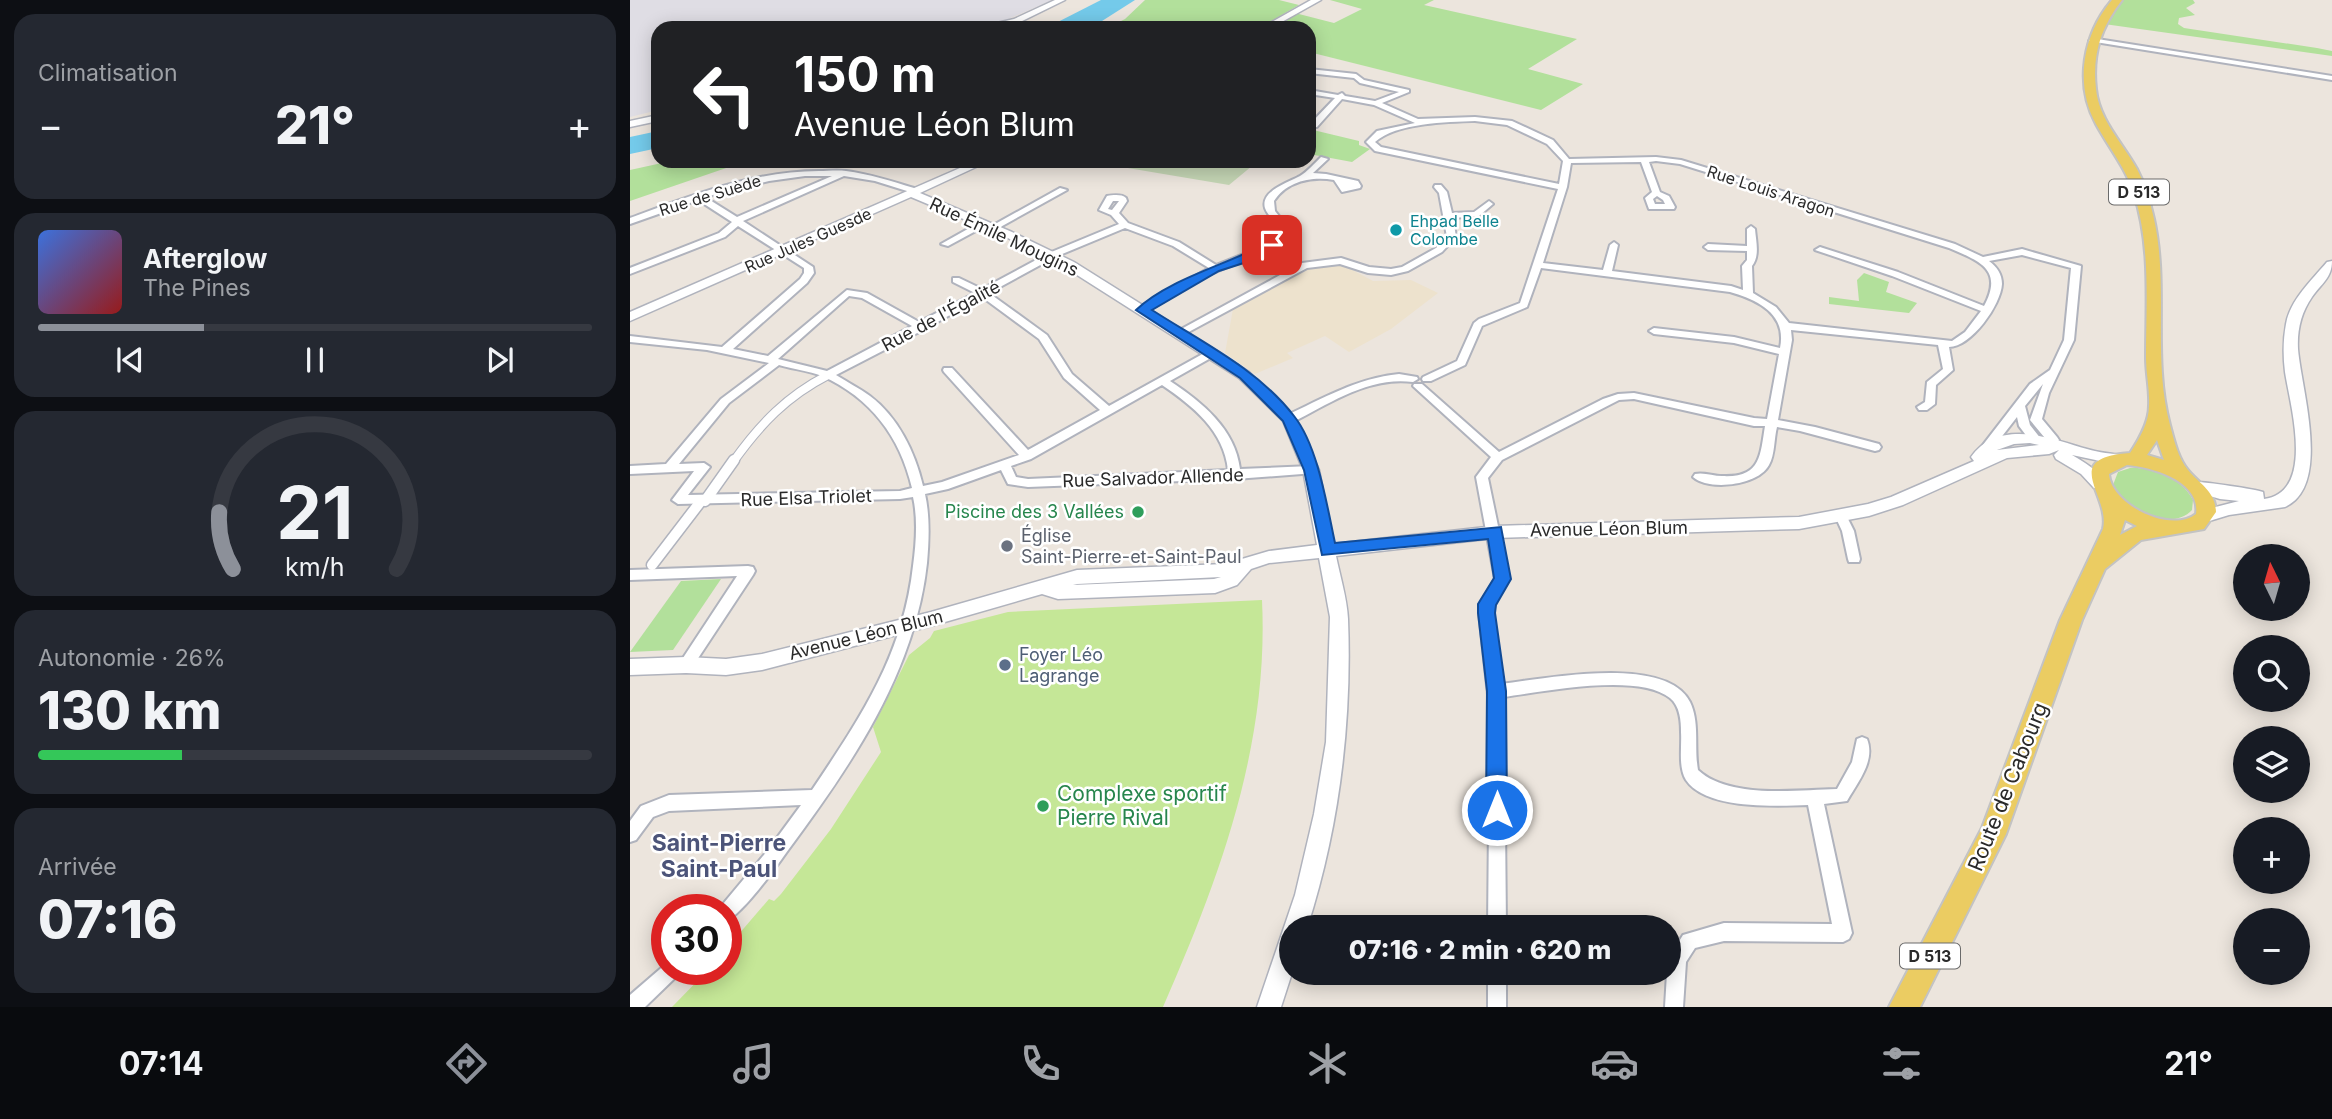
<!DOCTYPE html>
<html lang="fr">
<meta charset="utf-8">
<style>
body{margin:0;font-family:Inter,sans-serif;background:#242831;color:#f1f3f6;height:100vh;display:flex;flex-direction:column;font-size:26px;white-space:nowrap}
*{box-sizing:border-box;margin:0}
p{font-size:23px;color:#9ea1a6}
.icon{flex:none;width:38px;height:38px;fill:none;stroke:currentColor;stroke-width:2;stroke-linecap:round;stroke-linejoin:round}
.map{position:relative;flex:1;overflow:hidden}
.sheet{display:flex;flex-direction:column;gap:14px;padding:14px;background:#0d0f14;width:630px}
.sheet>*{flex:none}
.top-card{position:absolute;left:21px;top:21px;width:665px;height:147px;border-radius:21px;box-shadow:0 4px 18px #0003;background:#202124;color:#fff;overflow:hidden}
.needle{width:46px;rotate:355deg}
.buttons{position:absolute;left:1603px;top:544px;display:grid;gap:14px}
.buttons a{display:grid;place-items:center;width:77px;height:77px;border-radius:50%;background:#171b24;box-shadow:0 4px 18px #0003;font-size:35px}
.speed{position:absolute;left:21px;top:894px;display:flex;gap:14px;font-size:35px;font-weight:700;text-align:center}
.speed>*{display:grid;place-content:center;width:91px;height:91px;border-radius:50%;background:#171b24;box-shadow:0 4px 18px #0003;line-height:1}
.speed .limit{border:10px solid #d22;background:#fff;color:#111}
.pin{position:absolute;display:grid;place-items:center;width:60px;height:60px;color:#fff;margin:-30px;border-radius:14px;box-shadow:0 4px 10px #0006}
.me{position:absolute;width:77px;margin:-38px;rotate:0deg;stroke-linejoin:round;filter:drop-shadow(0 0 5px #0008)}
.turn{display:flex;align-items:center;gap:24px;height:147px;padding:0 28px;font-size:32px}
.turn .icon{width:91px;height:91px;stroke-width:2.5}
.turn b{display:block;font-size:49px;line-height:60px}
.big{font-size:52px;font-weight:800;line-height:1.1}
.sheet .tile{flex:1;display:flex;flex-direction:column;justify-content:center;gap:10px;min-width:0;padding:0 24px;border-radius:21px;background:#242831}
.sheet .dial{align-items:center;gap:0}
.dial svg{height:182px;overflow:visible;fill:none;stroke:#363941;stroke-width:7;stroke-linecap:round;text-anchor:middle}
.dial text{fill:#f1f3f6;stroke:none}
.song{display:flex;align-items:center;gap:21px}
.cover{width:84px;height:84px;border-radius:10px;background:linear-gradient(135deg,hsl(220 70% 55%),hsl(0 70% 35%))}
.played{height:7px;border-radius:4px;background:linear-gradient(90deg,#8c9099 30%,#363941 30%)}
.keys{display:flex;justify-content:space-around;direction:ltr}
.heat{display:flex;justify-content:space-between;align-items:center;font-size:38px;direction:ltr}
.charge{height:10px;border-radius:5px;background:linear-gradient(90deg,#34c759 26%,#363941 0)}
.trip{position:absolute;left:649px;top:915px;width:402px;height:70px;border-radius:35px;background:#171b24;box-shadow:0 4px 18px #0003;font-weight:800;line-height:70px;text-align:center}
.dock{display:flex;height:112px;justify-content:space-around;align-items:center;background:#090b0e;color:#9ea1a6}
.dock .icon{width:49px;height:49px}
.dock .current{color:#8c9099}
.dock b{font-size:32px;color:#f1f3f6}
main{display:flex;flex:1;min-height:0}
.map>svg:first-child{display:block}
</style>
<main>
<section class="sheet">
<div class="tile"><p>Climatisation</p>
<div class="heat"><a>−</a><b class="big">21°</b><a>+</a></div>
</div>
<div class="tile">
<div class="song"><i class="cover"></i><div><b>Afterglow</b><p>The Pines</p></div></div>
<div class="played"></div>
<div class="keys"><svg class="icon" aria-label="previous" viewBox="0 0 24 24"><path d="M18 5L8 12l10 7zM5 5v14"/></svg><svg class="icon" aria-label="pause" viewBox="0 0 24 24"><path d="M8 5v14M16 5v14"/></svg><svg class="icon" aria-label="next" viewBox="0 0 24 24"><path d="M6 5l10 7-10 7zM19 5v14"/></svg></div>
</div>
<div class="tile dial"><svg viewBox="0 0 100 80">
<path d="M14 69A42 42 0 1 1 86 69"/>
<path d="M14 69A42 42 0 0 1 8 44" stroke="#8c9099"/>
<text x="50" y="56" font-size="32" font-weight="700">21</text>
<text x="50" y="72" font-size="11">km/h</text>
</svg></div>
<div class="tile"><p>Autonomie · 26%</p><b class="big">130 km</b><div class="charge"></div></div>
<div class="tile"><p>Arrivée</p><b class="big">07:16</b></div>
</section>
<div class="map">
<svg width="1702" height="1007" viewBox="0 0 1702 1007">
<rect width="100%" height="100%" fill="#ece5dd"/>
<polygon fill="#dfdde4" points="0,0 422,0 367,24 339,28 28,28 28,110 0,117"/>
<polygon fill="#ede2cd" points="713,265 743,281 781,280 808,293 761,329 719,352 695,336 657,353 663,358 625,374 595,353 603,309 678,268"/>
<g fill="#b2e09b">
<polygon points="515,0 649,0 669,5 629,28 602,24 593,28 477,28 495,19"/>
<polygon points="700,0 804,0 794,5 947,39 898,69 953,84 911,110 679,52 679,28 640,28 665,13 704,23 732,9"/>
<polygon points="1493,0 1563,0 1565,3 1556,8 1565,15 1549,18 1548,24 1554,28 1687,48 1702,51 1702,56 1474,24"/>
<polygon points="679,129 729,141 729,145 740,149 722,162 679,154"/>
<polygon points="41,161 135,161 102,166 0,201 0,170"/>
<polygon points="1234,273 1259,282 1256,292 1287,303 1279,313 1199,304 1199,297 1229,301 1227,280"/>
<path d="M1500,468C1524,467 1551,477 1563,500L1562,510C1541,533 1494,509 1483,485L1488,472Z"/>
<polygon points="91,579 43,650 0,652 51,581"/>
</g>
<polygon fill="#c4d5b4" points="456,161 628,161 599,185"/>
<path fill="#c5e797" d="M632,600C639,745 590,877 533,1007H42L78,970H96V949L139,899L144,901L151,894L201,829L251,752L243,727L279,655L300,638L304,631L378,612Z"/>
<g fill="#74caea">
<polygon points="471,0 505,0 461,28 416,28"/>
<polygon points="28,131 28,148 0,154 0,137"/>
</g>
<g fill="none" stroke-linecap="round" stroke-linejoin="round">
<defs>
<path id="pedestrian-far1" d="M103,462C130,424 157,396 198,375"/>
<g id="pedestrian">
<polyline points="75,501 104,460"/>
<polyline points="22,565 71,501"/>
</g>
<g id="minor">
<polygon points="1461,38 1702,76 1702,80 1459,41"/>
<path d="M679,69L726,74L734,80L779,90V92L752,103L788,119L845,117L882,121L923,140L939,159L1026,157L1051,160L1325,244L1353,257L1392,249L1451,266L1444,340L1419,393L1412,419L1427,437L1429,440L1427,443H1419L1400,420L1413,384L1395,406L1400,425L1411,439L1409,442H1401L1389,426L1387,417L1359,453H1351L1349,450L1400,384L1420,370L1434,340L1441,268L1392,255L1359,261C1367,267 1372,274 1372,284C1371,305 1341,347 1319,347L1323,370L1306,385L1305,404L1297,410H1289L1287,407L1295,402L1297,382L1313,369L1308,345L1161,330L1162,340L1148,420L1185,427L1249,444L1251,447L1249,450L1245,451L1170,431L1147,427C1144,438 1145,455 1139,465C1128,486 1078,491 1063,477L1065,474C1074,472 1083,476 1092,476C1131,478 1130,456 1135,426H1124L1004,399L989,400L872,460L858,478L879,579L864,605L863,613L871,684C914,679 1036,654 1060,702C1070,723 1064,747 1068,770C1099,799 1167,790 1207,789L1222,762L1227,739L1232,737L1237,739C1246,761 1227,783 1217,801L1194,804L1222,933L1219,939L1213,942L1094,941L1065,948L1056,962L1053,1007H1035L1037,973H1040V956L1053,935L1094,923L1202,924L1178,805C1146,806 1076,810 1056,780C1048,767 1052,747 1051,732C1051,721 1050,706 1040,698C1008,672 913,692 873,697L874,713L876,928H858L860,713L849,613L850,604L865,579L846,477L861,457L783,386L784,384H792L869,452L973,399L988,394L1004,393L1124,418L1137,419L1149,354L1104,343L1024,334L1019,331L1024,328L1104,337L1150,348C1157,314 1128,300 1100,292L911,268L897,307L852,326L835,365L801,381H793L792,379L793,377L827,361L844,323L849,319L890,303L928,189L745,151L736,142L747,131L785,123L744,105L712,99L687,127H681V123L705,98L679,94V90L708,95L712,93L715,96L745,101L769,92L730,83L724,78L679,73ZM845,121L877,125L917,144L933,161L929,184L751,147L745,142C766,123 817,122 845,121ZM1026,161L1050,164L1319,248C1349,261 1374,269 1354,306L1268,272L1193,248L1190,247L1185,250L1262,276L1351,311L1335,332L1322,341L1159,323L1146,307L1123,293L1122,266C1130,256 1126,241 1125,229L1121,226L1117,229V246L1078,244L1074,247L1078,250L1117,251V260L1112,266L1113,290L1101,286L982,271L988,245L984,242L980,245L973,270L913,263L937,187L941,163L1011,162L1022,192L1015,198L1019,209H1044L1045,207L1039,196L1030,192L1019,162ZM1027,196L1033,200L1035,204H1025L1023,199Z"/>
<path d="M691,157L698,159L683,173L696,174L728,181L731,186L730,188L712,192L704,180C682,176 657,181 644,201L645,211L661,231C640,256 607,261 579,275C557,286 537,300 516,312H510L508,310L579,268L543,246L495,228L425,257L359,293L417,335L442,374L479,406L578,351H586V355L540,381C572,402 605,429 610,469L681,466L685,467L687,470L685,473L605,479L398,487L378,484L371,470L318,489L295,494C300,516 299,541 297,563C285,673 220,767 156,853C144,870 113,913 96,921V910H88L138,850L171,805L39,811L23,817L6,840L0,842V821L11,806L39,795L182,790C231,717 273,655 283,566C286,544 288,519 283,497L270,499L48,504L42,500L64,471L0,474V466L36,464L91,399L139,363L77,350L0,342V336L92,347L170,279L174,273V268L108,226L95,237L0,274V268L89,233L102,222L68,200L0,224V218C60,196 123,171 189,171C197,171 208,170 216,171C239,174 261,181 284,188L286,194L282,196H279L277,191L245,181L214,176L113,221L183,267L184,273L177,283L103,349L138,356L217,290L237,293L289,322L345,293L323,282V278H329L352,289L419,253L489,224L481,215L469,210L477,196C483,195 492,194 496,198L497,201L489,213L498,223L549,242L586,265L629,248L652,231C648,223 638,217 635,208C630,191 659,182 670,176C677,172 685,163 691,157ZM175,176H202L107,217L75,197L139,181ZM483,201H489L482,210L478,209ZM219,296L232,298L282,326L197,371L148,359ZM352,297L409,339L434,378L470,410L398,450L322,368H314L313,370L314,372L389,455L312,482L293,486C285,452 268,417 240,396C229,388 217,382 206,375L295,329ZM149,365C163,369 179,371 192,376C241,398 270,437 282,488L270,491L58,495L80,467L74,463L49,464L99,403ZM532,385C563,406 594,431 598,470L398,479L386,477L381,466L401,459Z"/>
<polygon points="805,185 811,185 817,192 822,213 844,212 859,201 863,204 849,216 823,218 826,237 812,252 778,271 761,275 738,273 710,264 677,268 553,335 549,336 544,333 672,263 711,258 739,267 761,269 772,267 806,248 817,237 809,193 804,187"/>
<polygon points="430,188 437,190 365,230 358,228"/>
<polygon points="352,221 356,224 355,226 318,246 311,244"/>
<path d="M769,374L787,377L788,379L783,382C740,376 700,403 663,422H655L653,419L655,416C692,399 727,378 769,374Z"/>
<polygon points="1211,511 1215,513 1224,531 1230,559 1229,562 1219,562 1218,559 1212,531 1205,516"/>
<polygon points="118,566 123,567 125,571 123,575 61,669 56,671 51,669 49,665 51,661 107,576 0,580 0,570"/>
<polygon points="37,963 37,970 50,970 47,976 15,1007 0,1007 0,995"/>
<rect x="858" y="973" width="18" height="34"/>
</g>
<g id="tertiary">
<polygon points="425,0 435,0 378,28 350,27 384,19"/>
<polygon points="681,0 691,0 641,28 631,28"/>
<polygon points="28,115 28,121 0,127 0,121"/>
<path d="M346,161H359L290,193L382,232L444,262L619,372L666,419L689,470L703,544L865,526L1169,517L1238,504L1261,497L1344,461L1341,457C1369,418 1420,438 1457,449C1469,453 1482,453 1494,456L1497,460L1489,465L1442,455C1456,463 1467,470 1477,484L1474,488H1464L1451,474L1426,459L1424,455L1429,450L1419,454L1377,458L1273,505L1239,516L1169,529L865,538L706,556C710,576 717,598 718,619C722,723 709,829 677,928H662V973L651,1007H627L665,895L684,814L696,742L700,617L689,558L639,563L621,569L607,585L585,593L428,599L412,594L301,626L132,670L96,675L56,673L0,675V659L56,657L96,659L132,654L301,612L447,570L595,564L639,551L687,545L673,470L653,421L609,378L436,268L374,236L281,197L0,321V312ZM1400,443L1409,445L1367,450L1384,444ZM591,577L584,579L443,585L447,584Z"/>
</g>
<path id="secondary" d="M1702,261C1702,278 1691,284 1682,297C1671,313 1667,330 1668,349C1671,388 1702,486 1655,507L1599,515L1576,522L1570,521L1567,516L1570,511L1609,501L1590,499L1560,490L1557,486L1560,482C1565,480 1625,489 1633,492L1634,499C1686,492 1660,405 1655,372C1653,356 1653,340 1656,324C1660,300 1682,280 1697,262Z"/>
<path id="primary" d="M1482,0H1492C1471,27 1462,54 1466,89C1469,120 1492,142 1507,169C1515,184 1520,201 1524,219C1539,286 1522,358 1540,425C1544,440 1548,458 1558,470C1569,484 1585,490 1586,512L1574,529L1511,540L1475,569L1452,620L1376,834L1290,1007H1259L1352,828L1430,620L1473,529C1481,495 1428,458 1500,453C1510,438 1519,422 1519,406C1520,390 1516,374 1516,358C1516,303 1521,247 1504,194C1496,168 1479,148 1466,124C1444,84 1453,34 1482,0ZM1527,440L1534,460L1517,455ZM1497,465C1522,467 1571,481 1566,514C1541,534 1481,505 1479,474ZM1495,520L1507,526L1490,535Z"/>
</defs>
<use href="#pedestrian-far1" stroke="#b0b3bd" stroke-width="10"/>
<use href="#pedestrian" stroke="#b0b3bd" stroke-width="13"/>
<use href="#minor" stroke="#b0b3bd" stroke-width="4"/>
<use href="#tertiary" stroke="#b0b3bd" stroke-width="3"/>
<use href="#secondary" stroke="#b0b3bd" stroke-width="3"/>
<use href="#primary" stroke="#c3c3c3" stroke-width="4"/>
<use href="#pedestrian-far1" stroke="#fff" stroke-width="8"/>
<use href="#pedestrian" stroke="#fff" stroke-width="10"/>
<use href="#minor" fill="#fff" fill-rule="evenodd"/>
<use href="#tertiary" fill="#fff" fill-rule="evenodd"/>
<use href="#secondary" fill="#fff" fill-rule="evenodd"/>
<use href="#primary" fill="#ebcc62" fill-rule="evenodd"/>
</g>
<path fill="#1a73e8" stroke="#114b97" stroke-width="2" d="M637,243L647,245L626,259L589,271L522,310C570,341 628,369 664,416C688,446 697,506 705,543L871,527L881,579L866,605L865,613L876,691L877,810L874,817L867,820L859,817L856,810L857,691L848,613V604L864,578L858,539L692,555L674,470L653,421L610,378L506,310C538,279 599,264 637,243Z"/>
<circle fill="#0f9aa8" stroke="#fff" stroke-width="2.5" cx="766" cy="230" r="7"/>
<g fill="#2e9e5b" stroke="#fff" stroke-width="2.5">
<circle cx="508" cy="512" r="7"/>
<circle cx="413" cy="806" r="7"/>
</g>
<circle fill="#6b7280" stroke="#fff" stroke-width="2.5" cx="377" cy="546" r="7"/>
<circle fill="#5c6f8a" stroke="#fff" stroke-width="2.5" cx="375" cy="665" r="7"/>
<g text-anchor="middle" stroke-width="5" stroke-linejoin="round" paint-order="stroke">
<g font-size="16" fill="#2a2a2a" stroke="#fff">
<text transform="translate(1141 191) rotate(18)" y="6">Rue Louis Aragon</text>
<text transform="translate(80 195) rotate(-17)" y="6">Rue de Suède</text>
<text transform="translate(178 240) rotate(-24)" y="6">Rue Jules Guesde</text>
</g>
<g fill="#fff" stroke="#6a6a6a" stroke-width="2">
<rect x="1479" y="179.5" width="60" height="25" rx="5"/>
<rect x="1270" y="943.5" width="60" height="25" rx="5"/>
</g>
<g font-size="16" font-weight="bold" fill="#2a2a2a">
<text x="1509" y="198">D 513</text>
<text x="1300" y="962">D 513</text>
</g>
<g font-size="16" fill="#0d838f" stroke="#fff" text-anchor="start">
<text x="780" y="227">Ehpad Belle<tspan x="780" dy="18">Colombe</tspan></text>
</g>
<g font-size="18" fill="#2a2a2a" stroke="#fff">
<text transform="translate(374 237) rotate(25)" y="6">Rue Émile Mougins</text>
<text transform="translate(311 316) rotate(-28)" y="6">Rue de l'Égalité</text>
<text transform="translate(523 478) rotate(-2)" y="6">Rue Salvador Allende</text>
<text transform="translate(176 498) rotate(-2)" y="6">Rue Elsa Triolet</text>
<text transform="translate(979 529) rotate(-1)" y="6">Avenue Léon Blum</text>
<text transform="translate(236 635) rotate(-14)" y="6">Avenue Léon Blum</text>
</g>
<g font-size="18" fill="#27864d" stroke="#fff" text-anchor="end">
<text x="494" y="518">Piscine des 3 Vallées</text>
</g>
<g font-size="18" fill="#5b616d" stroke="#fff" text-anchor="start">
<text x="391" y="542">Église<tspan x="391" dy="21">Saint-Pierre-et-Saint-Paul</tspan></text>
</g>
<g font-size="18" fill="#4e5e75" stroke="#fff" text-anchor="start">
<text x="389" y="661">Foyer Léo<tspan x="389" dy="21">Lagrange</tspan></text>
</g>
<g font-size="21" fill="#2a2a2a" stroke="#fff">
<text transform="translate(1378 787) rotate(-68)" y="7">Route de Cabourg</text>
</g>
<g font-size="21" fill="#27864d" stroke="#fff" text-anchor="start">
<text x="427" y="801">Complexe sportif<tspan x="427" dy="24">Pierre Rival</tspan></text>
</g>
<g font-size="23" font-weight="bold" fill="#4c5479" stroke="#fff">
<text x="89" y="851">Saint-Pierre<tspan x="89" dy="26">Saint-Paul</tspan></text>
</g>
</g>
</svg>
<div class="buttons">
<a><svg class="needle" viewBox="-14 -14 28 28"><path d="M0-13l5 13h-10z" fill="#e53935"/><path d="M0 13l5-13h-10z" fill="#9ea1a6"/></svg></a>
<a><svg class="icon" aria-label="search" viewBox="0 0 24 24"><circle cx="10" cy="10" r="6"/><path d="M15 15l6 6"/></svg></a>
<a><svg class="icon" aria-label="layers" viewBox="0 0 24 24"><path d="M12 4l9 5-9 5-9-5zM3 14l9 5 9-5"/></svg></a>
<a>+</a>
<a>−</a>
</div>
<div class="speed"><div class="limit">30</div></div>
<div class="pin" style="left:642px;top:245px;background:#d93025"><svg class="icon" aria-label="arrive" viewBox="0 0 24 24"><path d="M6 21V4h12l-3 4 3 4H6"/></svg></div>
<svg class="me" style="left:867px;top:810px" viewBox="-20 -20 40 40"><circle r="17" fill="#1a73e8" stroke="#fff" stroke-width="3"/><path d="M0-11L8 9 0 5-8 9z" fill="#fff"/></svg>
<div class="trip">07:16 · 2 min · 620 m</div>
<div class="top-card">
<div class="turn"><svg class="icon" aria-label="left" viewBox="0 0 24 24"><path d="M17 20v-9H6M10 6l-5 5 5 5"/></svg><div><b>150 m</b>Avenue Léon Blum</div></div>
</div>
</div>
</main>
<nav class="dock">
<b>07:14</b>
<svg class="icon current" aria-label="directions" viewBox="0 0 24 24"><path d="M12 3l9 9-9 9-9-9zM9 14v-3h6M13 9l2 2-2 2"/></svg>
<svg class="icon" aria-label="music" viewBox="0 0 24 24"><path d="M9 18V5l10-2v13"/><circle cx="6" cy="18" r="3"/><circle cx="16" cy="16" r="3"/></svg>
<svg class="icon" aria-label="phone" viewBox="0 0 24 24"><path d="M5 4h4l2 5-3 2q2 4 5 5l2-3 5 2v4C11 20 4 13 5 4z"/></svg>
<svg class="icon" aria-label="climate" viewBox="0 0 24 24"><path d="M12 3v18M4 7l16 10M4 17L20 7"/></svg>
<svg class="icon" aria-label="car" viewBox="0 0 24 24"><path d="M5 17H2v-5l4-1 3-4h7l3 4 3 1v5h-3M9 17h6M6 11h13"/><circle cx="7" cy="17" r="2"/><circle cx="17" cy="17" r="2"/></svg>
<svg class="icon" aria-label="filters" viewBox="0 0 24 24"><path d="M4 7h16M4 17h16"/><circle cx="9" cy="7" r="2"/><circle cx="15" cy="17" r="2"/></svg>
<b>21°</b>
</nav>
